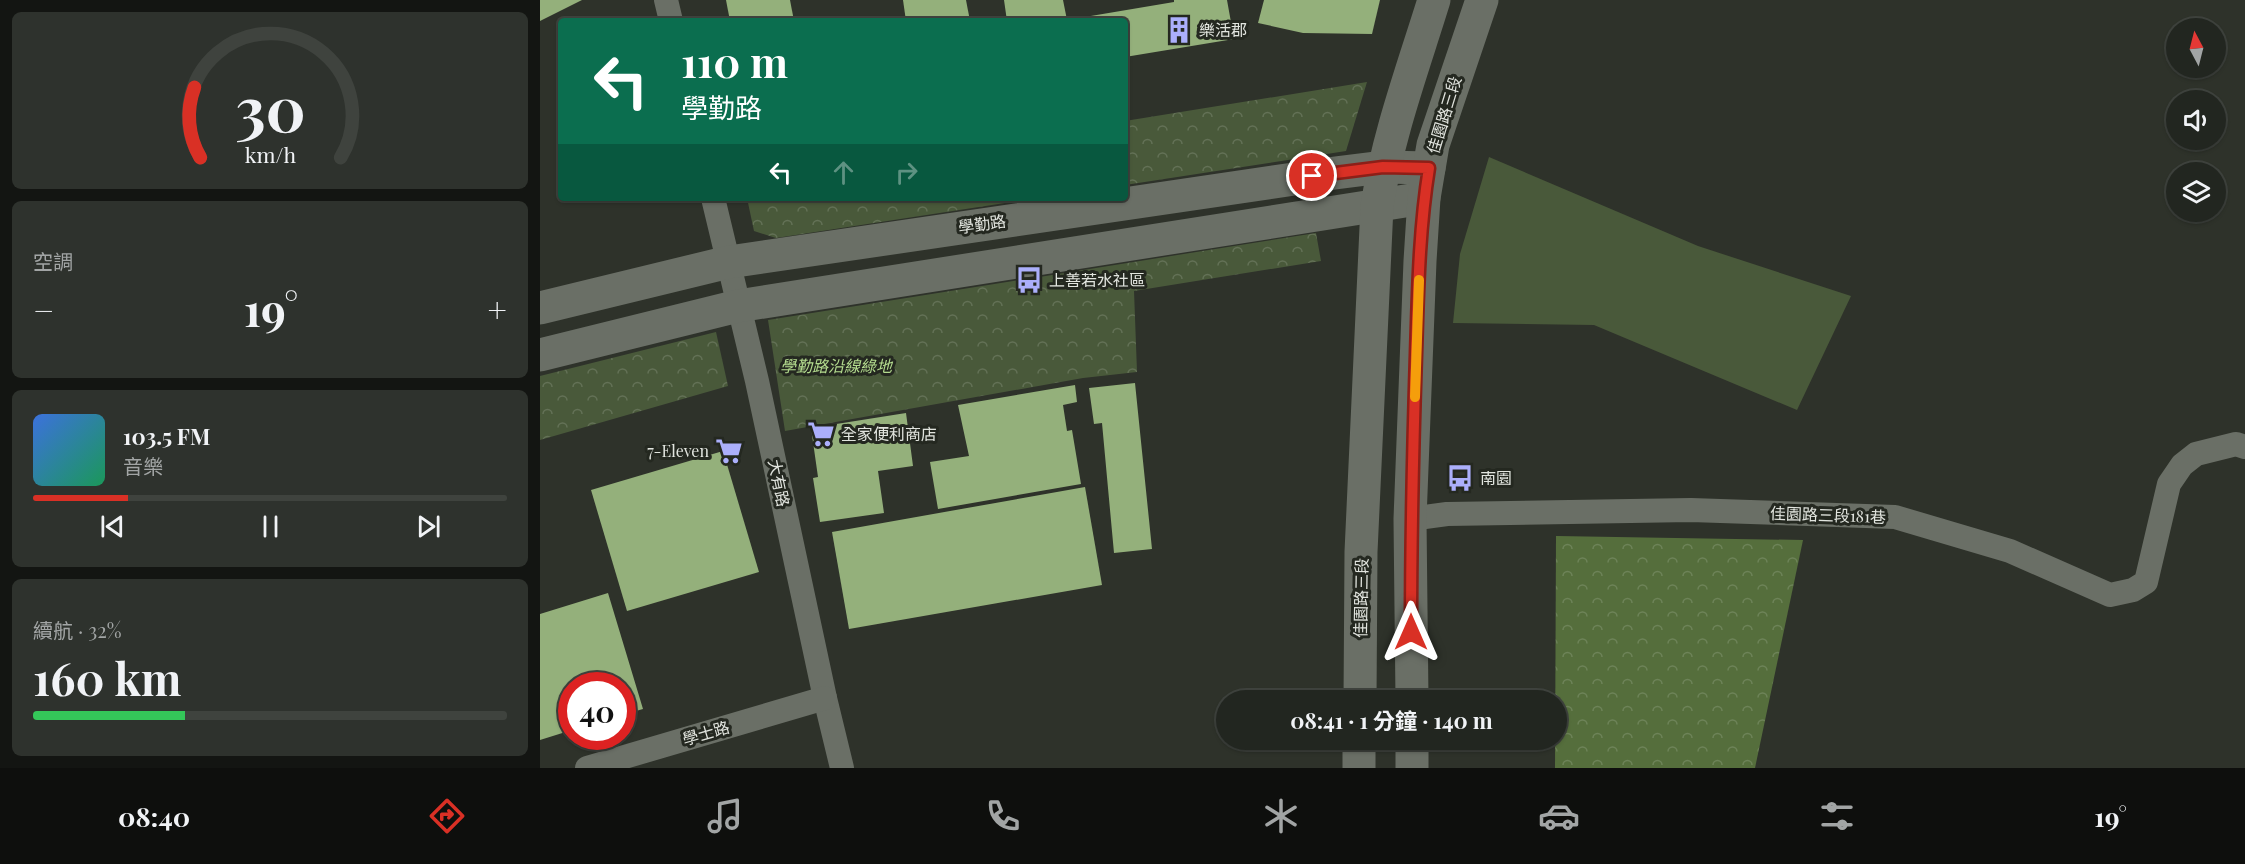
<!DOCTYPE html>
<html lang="zh-TW">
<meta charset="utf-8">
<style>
body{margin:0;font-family:"Playfair Display","Noto Sans TC",serif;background:#2e322d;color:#f1f3f6;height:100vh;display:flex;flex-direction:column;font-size:22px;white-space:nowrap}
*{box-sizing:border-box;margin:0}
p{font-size:20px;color:#a2a5a5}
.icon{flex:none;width:33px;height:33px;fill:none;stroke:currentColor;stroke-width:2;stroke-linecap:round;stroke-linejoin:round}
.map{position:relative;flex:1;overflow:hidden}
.side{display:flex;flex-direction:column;gap:12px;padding:12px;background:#131512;width:540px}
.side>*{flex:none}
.banner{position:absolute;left:18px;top:18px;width:570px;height:183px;border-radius:6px;box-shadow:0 2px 4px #0004,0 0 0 2px #3f433e;background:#0b6e4f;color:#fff;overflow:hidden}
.needle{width:39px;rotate:353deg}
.tools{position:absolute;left:1626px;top:18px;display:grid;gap:12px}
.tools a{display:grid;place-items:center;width:60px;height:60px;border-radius:50%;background:#222620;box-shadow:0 2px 4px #0004,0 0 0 2px #3f433e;font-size:30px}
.speed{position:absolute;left:18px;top:672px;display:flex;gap:12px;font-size:30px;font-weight:700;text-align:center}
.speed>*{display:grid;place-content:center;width:78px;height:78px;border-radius:50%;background:#222620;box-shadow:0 2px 4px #0004,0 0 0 2px #3f433e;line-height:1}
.speed .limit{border:9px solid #d22;background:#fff;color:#111}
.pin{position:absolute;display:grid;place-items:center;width:51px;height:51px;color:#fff;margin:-26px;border:3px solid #fff;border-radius:50%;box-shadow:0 2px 6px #0007}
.me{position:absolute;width:66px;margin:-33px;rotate:0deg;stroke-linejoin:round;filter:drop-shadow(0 0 4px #0008)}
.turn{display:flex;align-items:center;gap:21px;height:126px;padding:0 24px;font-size:27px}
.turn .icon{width:78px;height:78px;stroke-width:2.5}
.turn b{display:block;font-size:42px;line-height:51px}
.lanes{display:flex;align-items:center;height:57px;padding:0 24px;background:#0003;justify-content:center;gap:30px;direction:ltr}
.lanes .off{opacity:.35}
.big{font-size:45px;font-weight:700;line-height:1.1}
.side .widget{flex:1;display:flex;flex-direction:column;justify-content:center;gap:9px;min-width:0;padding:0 21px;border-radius:9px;background:#2e322d}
.side .dial{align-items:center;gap:0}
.dial svg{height:156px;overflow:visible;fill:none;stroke:#3f433e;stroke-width:7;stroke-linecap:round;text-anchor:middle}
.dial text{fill:#f1f3f6;stroke:none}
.song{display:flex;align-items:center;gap:18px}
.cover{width:72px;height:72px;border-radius:9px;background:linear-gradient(135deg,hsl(220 70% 55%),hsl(150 70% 35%))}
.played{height:6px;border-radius:3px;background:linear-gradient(90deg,#d93025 20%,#3f433e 20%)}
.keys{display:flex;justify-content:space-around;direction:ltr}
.heat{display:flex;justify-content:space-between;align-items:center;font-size:33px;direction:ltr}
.charge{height:9px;border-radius:4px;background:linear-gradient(90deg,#34c759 32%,#3f433e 0)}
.trip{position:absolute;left:676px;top:690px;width:351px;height:60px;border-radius:30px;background:#222620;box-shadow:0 2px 4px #0004,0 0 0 2px #3f433e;font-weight:700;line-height:60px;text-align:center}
.tabs{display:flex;height:96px;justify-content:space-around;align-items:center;background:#0e0f0d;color:#a2a5a5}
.tabs .icon{width:42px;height:42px}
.tabs .active{color:#d93025}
.tabs b{font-size:27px;color:#f1f3f6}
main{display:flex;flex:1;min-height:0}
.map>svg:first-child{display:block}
</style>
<main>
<section class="side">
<div class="widget dial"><svg viewBox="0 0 100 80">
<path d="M14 69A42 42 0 1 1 86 69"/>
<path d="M14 69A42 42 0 0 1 11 33" stroke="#d93025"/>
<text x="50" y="56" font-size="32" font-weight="700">30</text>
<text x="50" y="72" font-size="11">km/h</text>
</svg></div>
<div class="widget"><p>空調</p>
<div class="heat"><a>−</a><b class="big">19°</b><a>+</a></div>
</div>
<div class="widget">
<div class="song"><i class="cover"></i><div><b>103.5 FM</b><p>音樂</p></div></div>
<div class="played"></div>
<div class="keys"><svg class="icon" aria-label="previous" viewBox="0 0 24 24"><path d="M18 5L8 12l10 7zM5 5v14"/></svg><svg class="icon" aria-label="pause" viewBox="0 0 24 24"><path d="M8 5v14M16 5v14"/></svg><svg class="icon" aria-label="next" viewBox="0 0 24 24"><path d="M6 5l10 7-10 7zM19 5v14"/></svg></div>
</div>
<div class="widget"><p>續航 · 32%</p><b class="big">160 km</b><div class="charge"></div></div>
</section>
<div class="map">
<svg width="1705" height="768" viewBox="0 0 1705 768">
<defs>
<pattern id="forest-crowns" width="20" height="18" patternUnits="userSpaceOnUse" patternTransform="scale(1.5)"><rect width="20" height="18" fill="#556e3c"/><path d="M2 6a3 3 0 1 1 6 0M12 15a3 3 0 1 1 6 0" fill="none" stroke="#6d8358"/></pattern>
<pattern id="park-crowns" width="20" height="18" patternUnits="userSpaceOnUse" patternTransform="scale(1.5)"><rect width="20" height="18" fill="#49593a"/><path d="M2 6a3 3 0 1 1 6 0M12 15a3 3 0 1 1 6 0" fill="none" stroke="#637156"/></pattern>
</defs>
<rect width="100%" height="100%" fill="#2e322a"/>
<polygon fill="#49593a" points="949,157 1158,246 1311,296 1257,410 1054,325 913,323 920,254"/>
<polygon fill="url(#forest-crowns)" points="1016,536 1263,540 1215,768 1015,768"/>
<g fill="url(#park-crowns)">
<polygon points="827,82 806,151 585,185 585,121"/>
<polygon points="207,198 498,198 236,238 214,231"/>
<polygon points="776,233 781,261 594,291 597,372 543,378 245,431 228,320"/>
<polygon points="176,332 188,386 0,440 0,376"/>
</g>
<g fill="#94b07b">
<polygon points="0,0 42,0 0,21"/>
<polygon points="186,0 250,0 254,21 190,21"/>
<polygon points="363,0 426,0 430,21 366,21"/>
<polygon points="464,0 523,0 527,20 634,2 634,0 687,0 694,39 585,57 585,21 467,21"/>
<polygon points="724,0 840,0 832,34 763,33 718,23"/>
<polygon points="595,383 612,549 574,553 562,423 554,424 549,388"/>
<polygon points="535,385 537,402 523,405 527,431 532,430 541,484 398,509 390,462 429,456 418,405"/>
<polygon points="366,413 373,466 338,471 344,513 280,522 273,478 278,477 271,428"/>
<polygon points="183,451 219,572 87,611 51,490"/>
<polygon points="545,487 562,585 309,629 292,532"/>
<polygon points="68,593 103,709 82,715 82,686 32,686 32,730 0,740 0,614"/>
</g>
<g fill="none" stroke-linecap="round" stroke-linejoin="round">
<g stroke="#6a6f66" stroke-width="24">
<polyline points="126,0 131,21"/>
<polyline points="173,198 217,381 285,698 302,768"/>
<polyline points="870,519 907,514 1151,510 1355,517 1470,551 1570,595 1593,590 1606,582 1629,484 1642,465 1656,454 1696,444 1705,447"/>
<polyline points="47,768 285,698"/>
</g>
<g stroke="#6a6f66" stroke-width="33">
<polyline points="0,308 189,262 795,173 843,167 889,168"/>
<polyline points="0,355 198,306 884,198"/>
<path d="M820,700L821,552L837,206C848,135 873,68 894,0"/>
<polyline points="872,700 870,519 880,261 884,198 893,145 942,0"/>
<polyline points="872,740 872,768"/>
<polyline points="819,768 819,740"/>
</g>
</g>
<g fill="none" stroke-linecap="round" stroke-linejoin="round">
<defs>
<path id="route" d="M772,176L843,167L889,168C879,230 878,292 876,354C873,447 871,539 871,632"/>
</defs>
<use href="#route" stroke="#8d1f18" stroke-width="15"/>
<use href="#route" stroke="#d93025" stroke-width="10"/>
<polyline stroke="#f59e0b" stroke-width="10" points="875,397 879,280"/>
</g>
<defs>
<symbol id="building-bare" viewBox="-9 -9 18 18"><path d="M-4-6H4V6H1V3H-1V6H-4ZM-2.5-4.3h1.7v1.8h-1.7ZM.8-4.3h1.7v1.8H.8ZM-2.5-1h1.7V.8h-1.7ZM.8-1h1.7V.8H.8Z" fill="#abaffb" stroke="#242820" stroke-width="2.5" paint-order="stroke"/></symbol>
<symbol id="bus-bare" viewBox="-9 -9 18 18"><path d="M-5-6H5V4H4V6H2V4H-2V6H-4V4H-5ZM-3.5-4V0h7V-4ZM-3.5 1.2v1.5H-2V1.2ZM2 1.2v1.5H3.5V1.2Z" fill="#abaffb" stroke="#242820" stroke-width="2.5" paint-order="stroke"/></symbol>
<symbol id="supermarket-bare" viewBox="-9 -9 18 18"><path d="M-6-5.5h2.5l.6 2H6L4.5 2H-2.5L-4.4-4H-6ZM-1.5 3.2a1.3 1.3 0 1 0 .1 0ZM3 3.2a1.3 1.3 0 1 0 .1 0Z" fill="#abaffb" stroke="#242820" stroke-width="2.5" paint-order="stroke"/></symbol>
</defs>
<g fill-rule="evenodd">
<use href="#building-bare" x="620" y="11" width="38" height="38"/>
<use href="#bus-bare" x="470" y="261" width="38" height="38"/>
<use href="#supermarket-bare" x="262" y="415" width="38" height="38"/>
<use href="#supermarket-bare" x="170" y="432" width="38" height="38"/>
<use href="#bus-bare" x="901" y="459" width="38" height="38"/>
</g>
<g text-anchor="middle" stroke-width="6" stroke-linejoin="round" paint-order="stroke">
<g font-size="16" fill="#e2e5df" stroke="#242820" text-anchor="start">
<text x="659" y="36">樂活郡</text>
<text x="509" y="286">上善若水社區</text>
<text x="301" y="440">全家便利商店</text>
<text x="169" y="457" text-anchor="end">7-Eleven</text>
<text x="940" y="484">南園</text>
</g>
<g font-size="16" fill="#e2e5df" stroke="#242820">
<text transform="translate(904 115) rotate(-73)" y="6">佳園路三段</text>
<text transform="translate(442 224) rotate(-8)" y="6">學勤路</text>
<text transform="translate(239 483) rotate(78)" y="6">大有路</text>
<text transform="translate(1288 515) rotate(2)" y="6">佳園路三段181巷</text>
<text transform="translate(821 598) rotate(-89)" y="6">佳園路三段</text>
<text transform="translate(166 733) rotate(-16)" y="6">學士路</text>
</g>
<g font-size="16" font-style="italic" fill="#b3db8e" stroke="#242820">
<text x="296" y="372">學勤路沿線綠地</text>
</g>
</g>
</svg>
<div class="tools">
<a><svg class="needle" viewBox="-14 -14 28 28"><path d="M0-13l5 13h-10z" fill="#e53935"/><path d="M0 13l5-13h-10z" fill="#a2a5a5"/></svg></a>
<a><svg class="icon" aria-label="sound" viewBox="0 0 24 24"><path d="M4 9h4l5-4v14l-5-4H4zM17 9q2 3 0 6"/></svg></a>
<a><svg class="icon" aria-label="layers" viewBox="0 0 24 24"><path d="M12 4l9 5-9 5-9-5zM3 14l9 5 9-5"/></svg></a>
</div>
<div class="speed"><div class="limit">40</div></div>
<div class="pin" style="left:772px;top:176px;background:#d93025"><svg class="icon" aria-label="arrive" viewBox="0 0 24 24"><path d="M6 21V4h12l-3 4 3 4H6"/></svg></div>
<svg class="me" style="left:871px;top:632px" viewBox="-20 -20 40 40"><path d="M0-17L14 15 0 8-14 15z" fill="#d93025" stroke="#fff" stroke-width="4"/></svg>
<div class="trip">08:41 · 1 分鐘 · 140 m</div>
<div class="banner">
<div class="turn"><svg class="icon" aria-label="left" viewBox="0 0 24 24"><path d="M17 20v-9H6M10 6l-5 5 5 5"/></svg><div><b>110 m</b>學勤路</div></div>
<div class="lanes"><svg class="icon" aria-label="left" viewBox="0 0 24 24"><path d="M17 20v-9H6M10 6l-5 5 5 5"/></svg><svg class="icon off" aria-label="ahead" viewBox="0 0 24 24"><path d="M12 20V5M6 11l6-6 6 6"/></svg><svg class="icon off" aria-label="right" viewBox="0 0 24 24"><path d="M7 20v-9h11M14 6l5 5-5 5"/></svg></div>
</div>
</div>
</main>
<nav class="tabs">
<b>08:40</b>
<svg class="icon active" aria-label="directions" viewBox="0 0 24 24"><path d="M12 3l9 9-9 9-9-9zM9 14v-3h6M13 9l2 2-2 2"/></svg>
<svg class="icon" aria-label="music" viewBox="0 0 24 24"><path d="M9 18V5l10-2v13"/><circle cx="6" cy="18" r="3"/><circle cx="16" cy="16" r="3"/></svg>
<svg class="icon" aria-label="phone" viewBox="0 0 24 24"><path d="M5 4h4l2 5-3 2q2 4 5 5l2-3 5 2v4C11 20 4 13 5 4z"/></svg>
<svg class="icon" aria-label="climate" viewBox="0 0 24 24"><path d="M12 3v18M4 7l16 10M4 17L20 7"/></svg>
<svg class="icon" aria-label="car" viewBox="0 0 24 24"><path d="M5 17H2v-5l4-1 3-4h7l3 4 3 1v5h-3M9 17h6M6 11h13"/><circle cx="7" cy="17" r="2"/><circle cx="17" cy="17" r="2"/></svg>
<svg class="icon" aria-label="filters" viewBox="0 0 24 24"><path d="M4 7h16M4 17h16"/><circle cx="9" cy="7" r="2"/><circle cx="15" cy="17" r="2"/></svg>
<b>19°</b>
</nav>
